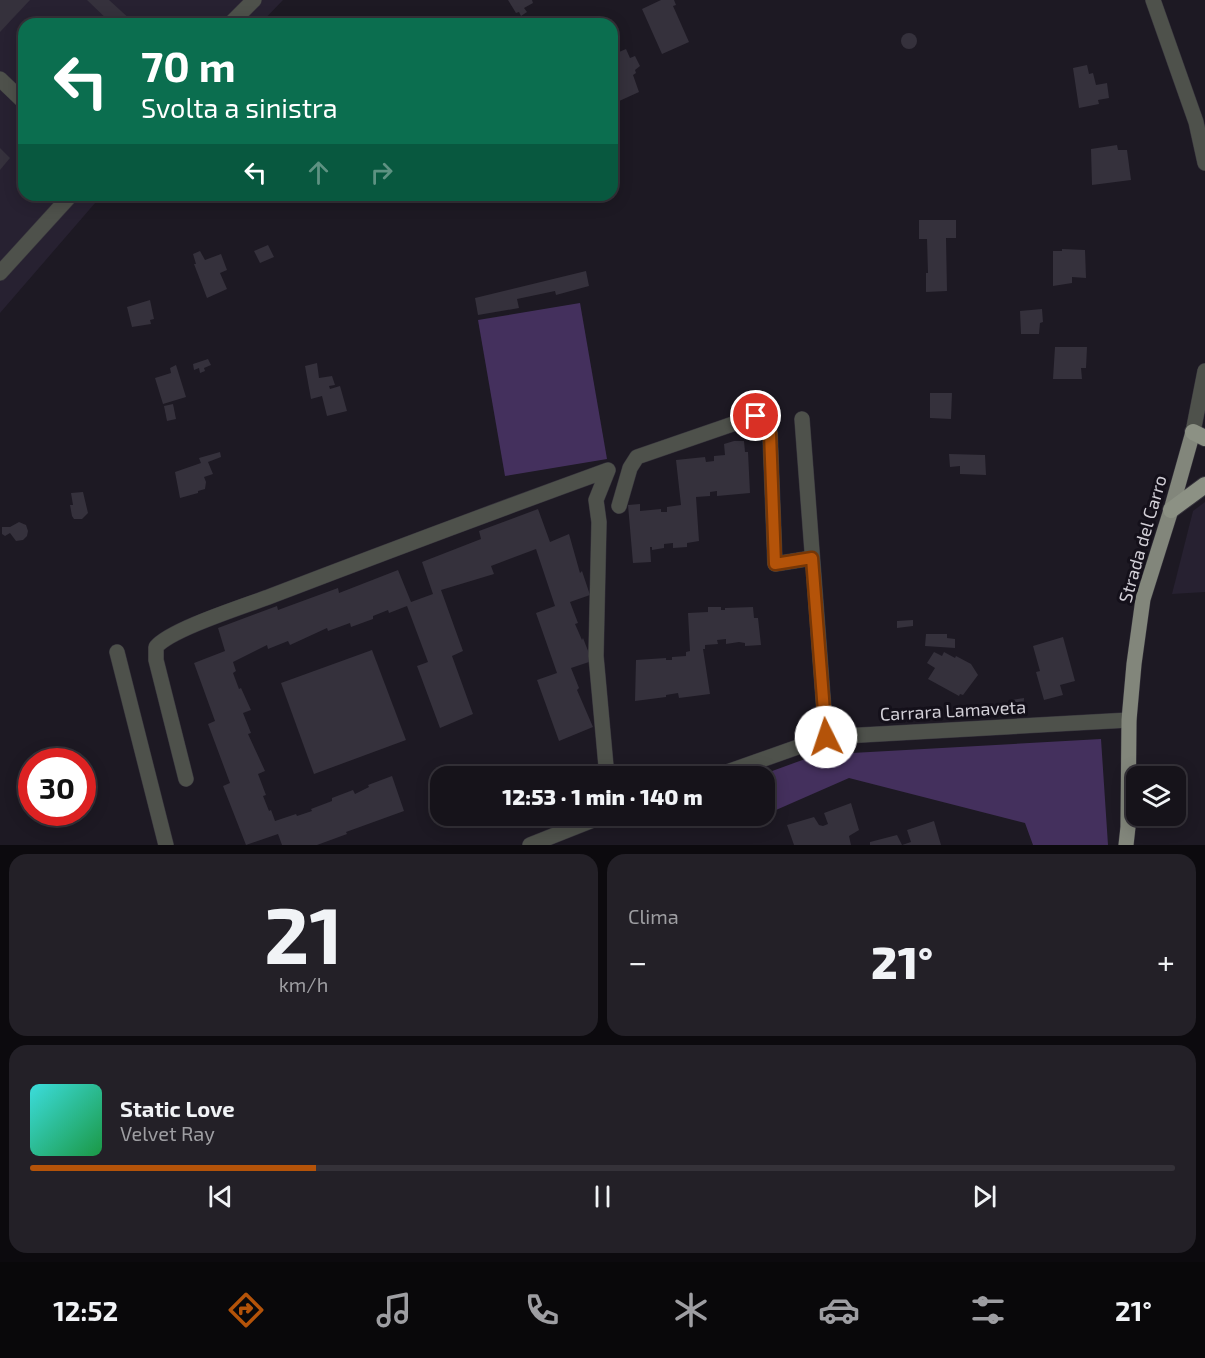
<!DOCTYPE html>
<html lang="it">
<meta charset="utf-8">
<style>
body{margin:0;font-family:"Exo 2",sans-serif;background:#232027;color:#f1f3f6;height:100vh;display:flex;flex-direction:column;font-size:22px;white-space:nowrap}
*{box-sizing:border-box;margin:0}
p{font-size:20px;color:#9e9ea2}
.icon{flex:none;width:33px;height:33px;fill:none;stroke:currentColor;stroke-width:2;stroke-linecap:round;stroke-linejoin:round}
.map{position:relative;height:845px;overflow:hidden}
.details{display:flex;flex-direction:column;gap:9px;padding:9px;background:#0c0a0e;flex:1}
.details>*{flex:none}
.banner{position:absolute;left:18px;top:18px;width:600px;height:183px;border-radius:18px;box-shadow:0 3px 15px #0003,0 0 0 2px #353239;background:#0b6e4f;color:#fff;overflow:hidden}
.fabs{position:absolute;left:1126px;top:766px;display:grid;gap:12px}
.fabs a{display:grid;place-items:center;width:60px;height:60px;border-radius:12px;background:#16131a;box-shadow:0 3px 15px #0003,0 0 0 2px #353239;font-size:30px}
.speed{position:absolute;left:18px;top:748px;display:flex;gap:12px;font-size:30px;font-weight:700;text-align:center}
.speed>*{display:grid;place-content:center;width:78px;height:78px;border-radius:50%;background:#16131a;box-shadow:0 3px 15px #0003,0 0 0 2px #353239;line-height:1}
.speed .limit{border:9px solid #d22;background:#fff;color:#111}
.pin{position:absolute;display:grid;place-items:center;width:51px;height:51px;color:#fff;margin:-26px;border:3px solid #fff;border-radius:50%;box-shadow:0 2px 6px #0007}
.me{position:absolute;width:66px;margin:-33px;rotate:356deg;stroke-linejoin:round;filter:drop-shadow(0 0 4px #0008)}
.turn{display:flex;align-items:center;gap:21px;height:126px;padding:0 24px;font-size:27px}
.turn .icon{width:78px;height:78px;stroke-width:2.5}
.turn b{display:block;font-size:42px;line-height:51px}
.lanes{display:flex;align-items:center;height:57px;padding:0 24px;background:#0003;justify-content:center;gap:30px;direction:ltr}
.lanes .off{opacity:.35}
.big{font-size:45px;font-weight:800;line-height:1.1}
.details .widget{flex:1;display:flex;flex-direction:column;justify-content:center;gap:9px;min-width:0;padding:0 21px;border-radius:18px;background:#232027}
.details .dial{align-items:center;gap:0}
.dial b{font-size:78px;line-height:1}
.song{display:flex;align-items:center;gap:18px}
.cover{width:72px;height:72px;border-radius:9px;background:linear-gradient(135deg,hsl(180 70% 55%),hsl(140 70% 35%))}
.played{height:6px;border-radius:3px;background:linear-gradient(90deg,#b45309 25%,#353239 25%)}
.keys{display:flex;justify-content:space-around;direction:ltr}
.heat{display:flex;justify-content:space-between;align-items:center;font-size:33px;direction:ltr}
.details .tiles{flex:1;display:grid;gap:9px;grid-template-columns:1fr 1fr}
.widget:last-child{grid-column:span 2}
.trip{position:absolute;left:430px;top:766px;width:345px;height:60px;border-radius:18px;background:#16131a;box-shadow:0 3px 15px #0003,0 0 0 2px #353239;font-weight:800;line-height:60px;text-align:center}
.tabs{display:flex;height:96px;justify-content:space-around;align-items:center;background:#09080a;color:#9e9ea2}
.tabs .icon{width:42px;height:42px}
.tabs .selected{color:#b45309}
.tabs b{font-size:27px;color:#f1f3f6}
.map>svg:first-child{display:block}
</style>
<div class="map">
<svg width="1205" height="845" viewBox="0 0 1205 845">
<rect width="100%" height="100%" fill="#1d1923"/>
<g fill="#272131">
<polygon points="0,0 283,0 260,24 24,24 24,195 102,195 0,313"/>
<polygon points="1205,502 1205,592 1172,594 1193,511"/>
</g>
<g fill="#44305d">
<polygon points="580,303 607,459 505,476 478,320"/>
<polygon points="1101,739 1108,845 1033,845 1025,823 849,778 776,810 764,774 816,755"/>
</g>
<g fill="#35313c">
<polygon points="0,0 30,0 0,32"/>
<polygon points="87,0 109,0 132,21 128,24 112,24"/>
<polygon points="508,0 532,0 533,3 524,8 527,12 521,16 519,12 516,13"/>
<polygon points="661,0 674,0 676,5 673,6 689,42 662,54 642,9"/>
<circle cx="909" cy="41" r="8"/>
<polygon points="626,49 630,58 635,56 640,66 635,70 636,73 633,75 639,92 617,102 612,92 612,55"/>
<polygon points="1087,65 1089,74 1093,73 1096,85 1107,83 1109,98 1098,100 1099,104 1079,108 1073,68"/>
<polygon points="1117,145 1118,150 1127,150 1131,180 1092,185 1091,149"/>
<polygon points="0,148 10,158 0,170"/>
<polygon points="919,220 956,220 956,238 946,238 947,291 926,292 926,273 928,273 927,239 919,239"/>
<polygon points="268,245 274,257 260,263 254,251"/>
<polygon points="1062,249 1085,250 1086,278 1072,277 1072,283 1053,286 1053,251 1062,251"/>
<polygon points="200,251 205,260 221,254 227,270 220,273 227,289 207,298 194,264 196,264 193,254"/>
<polygon points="586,271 589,286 556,295 555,291 517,299 519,308 478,315 475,298"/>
<polygon points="150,300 154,319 150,320 151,324 132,327 127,307"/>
<polygon points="1042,309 1043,322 1040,323 1039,334 1021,334 1020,311"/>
<polygon points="1055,347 1087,347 1086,368 1081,368 1082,379 1053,379"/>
<polygon points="208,359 211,365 204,368 205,371 200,373 199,368 194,370 193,364"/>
<polygon points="317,363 319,378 332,376 335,385 329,386 330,389 340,386 347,411 327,416 322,396 311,399 305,366"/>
<polygon points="176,365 186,397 163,404 155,378 171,373 170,368"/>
<polygon points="930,393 952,393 951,419 930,418"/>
<polygon points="173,404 176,419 167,421 164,406"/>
<polygon points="734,441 744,441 745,452 748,452 750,493 717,496 717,491 710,492 710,496 696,497 699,541 687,543 687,547 673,548 673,543 664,544 664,548 652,550 652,547 650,547 651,562 633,563 628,505 640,504 640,511 661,509 661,512 667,512 667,507 681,505 676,460 705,457 706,462 714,461 714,456 725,455 724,444"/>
<polygon points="220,452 221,457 208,462 213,474 204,477 206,482 205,489 198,491 198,493 180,498 175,472 201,463 199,458"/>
<polygon points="949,454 985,455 986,475 960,474 960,466 950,467"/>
<polygon points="83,492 88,513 82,519 74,519 72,516 70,505 73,505 71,493"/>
<polygon points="538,509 550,542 569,534 580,573 582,571 590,595 570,602 578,623 575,624 582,640 583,638 592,661 571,668 579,688 577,690 593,727 559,741 537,680 557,673 536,613 555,606 536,549 491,566 494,574 441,590 463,651 452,656 473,714 440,728 417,666 428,662 407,606 389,613 388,610 373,616 373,619 351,627 350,623 328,631 327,628 290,645 288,641 268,649 267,645 233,662 236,671 233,673 239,689 241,688 251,710 243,713 251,733 248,734 265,771 258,774 266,795 263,796 269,811 271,810 275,821 296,814 297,816 312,811 311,809 332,801 332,798 353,790 355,794 369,787 368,785 392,776 404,811 346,832 347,834 317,845 282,845 278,834 246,845 223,786 230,783 208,724 215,721 194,663 225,651 218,628 277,606 278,610 338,588 339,593 398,570 411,602 433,594 422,562 481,539 479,531"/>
<polygon points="19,522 26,525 28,531 27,536 23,540 16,541 10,533 5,536 2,534 2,527 10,527"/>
<polygon points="708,607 721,607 721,610 725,610 725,608 753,607 754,618 758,618 761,645 745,646 745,643 739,642 726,644 726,639 717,640 718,644 705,645 705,649 703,649 710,694 679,698 678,693 666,695 666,697 635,701 636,660 666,658 666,660 672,660 672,657 686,656 686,652 690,651 688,613 708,612"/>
<polygon points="913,620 913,626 897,628 897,621"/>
<polygon points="926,634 947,634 947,638 955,639 955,648 925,646"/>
<polygon points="1063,637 1075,681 1060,685 1063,695 1044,700 1036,672 1040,671 1033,646"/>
<polygon points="372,650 406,740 314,774 281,683"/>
<polygon points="934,652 942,656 944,652 955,658 956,656 971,664 978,675 963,695 960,694 959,696 928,679 935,668 927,663"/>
<polygon points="1024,698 1023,713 1012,714 1012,700"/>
<polygon points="851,803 859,830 849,836 851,845 794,845 787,825 814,817 819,825 823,826 828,824 824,813"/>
<polygon points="934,821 941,845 902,845 911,842 907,830"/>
<polygon points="897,835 902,845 870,845 870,842"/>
</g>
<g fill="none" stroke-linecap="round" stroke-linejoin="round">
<defs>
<g id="minor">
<polyline points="1153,0 1196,122 1205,163"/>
<polyline points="230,24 254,0"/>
<polyline points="0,79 24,102"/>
<polyline points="0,273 71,195"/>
<polyline points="802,419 826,737"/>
<polyline points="1193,432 1205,371"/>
<polyline points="619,506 630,468 637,457 756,416 770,433 775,564 812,558"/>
<polyline points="117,652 166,845"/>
<polyline points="713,777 826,737 1129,720"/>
<path d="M186,779L156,660V647C171,629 245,606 271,596C383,553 495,511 608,470L596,500L599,522L596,656L607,777"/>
<polyline points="530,845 603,816"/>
</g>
<polyline id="primary" points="1126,845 1128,827 1129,720 1134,664 1143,599 1171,510 1193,432"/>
<g id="trunk">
<polyline points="1193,432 1205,438"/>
<polyline points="1171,510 1205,485"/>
</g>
</defs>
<use href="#minor" stroke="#36333c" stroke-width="16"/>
<use href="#primary" stroke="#36333c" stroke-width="16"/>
<use href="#trunk" stroke="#36333c" stroke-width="18"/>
<use href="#minor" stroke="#4e514b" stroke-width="15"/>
<use href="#primary" stroke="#82867b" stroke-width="15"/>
<use href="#trunk" stroke="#8c9184" stroke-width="16"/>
</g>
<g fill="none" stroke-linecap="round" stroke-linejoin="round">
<defs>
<polyline id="route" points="756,416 770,433 775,564 812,558 826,737"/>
</defs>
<use href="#route" stroke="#753606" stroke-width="15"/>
<use href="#route" stroke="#b45309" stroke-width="10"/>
</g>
<g text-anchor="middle" stroke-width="6" stroke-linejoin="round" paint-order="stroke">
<g font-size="18" fill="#d3d0d8" stroke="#14101a">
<text transform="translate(1143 539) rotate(-74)" y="6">Strada del Carro</text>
<text transform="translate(953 711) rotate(-3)" y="6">Carrara Lamaveta</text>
</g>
</g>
</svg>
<div class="fabs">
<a><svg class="icon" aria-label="layers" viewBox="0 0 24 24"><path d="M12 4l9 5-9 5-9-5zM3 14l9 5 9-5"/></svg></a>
</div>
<div class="speed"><div class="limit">30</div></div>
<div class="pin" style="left:756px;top:416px;background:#d93025"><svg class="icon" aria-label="arrive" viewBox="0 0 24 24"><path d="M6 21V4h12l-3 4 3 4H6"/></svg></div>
<svg class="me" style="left:826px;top:737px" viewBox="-20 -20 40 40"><circle r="19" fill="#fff"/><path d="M0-13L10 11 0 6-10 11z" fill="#b45309"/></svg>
<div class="trip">12:53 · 1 min · 140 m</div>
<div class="banner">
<div class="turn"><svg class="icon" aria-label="left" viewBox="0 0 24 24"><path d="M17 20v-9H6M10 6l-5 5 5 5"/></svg><div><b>70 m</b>Svolta a sinistra</div></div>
<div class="lanes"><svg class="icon" aria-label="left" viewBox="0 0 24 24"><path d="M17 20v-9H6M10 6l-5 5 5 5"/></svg><svg class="icon off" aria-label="ahead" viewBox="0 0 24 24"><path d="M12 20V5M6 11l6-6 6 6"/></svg><svg class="icon off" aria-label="right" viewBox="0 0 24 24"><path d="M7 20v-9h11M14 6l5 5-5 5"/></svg></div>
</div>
</div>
<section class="details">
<div class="tiles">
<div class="widget dial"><b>21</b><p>km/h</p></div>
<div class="widget"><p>Clima</p>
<div class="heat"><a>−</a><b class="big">21°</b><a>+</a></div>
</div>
<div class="widget">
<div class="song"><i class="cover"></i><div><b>Static Love</b><p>Velvet Ray</p></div></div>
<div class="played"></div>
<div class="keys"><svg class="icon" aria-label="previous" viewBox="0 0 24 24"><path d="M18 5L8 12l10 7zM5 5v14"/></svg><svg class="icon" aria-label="pause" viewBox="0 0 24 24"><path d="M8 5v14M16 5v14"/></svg><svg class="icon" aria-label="next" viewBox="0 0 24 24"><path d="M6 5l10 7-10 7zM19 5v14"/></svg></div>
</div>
</div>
</section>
<nav class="tabs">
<b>12:52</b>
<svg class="icon selected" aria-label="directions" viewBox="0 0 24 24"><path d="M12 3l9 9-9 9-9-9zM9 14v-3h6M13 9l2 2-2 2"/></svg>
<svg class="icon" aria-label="music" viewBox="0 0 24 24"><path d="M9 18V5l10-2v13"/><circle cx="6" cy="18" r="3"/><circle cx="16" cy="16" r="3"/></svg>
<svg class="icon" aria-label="phone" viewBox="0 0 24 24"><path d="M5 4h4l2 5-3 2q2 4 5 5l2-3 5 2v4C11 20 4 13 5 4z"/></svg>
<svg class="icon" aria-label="climate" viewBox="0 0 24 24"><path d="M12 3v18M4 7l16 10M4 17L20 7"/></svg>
<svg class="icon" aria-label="car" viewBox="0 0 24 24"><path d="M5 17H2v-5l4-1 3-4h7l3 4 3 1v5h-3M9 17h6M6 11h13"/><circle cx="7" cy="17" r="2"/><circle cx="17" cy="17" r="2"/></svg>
<svg class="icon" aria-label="filters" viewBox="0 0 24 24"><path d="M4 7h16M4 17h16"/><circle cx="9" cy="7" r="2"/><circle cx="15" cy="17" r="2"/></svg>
<b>21°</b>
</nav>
